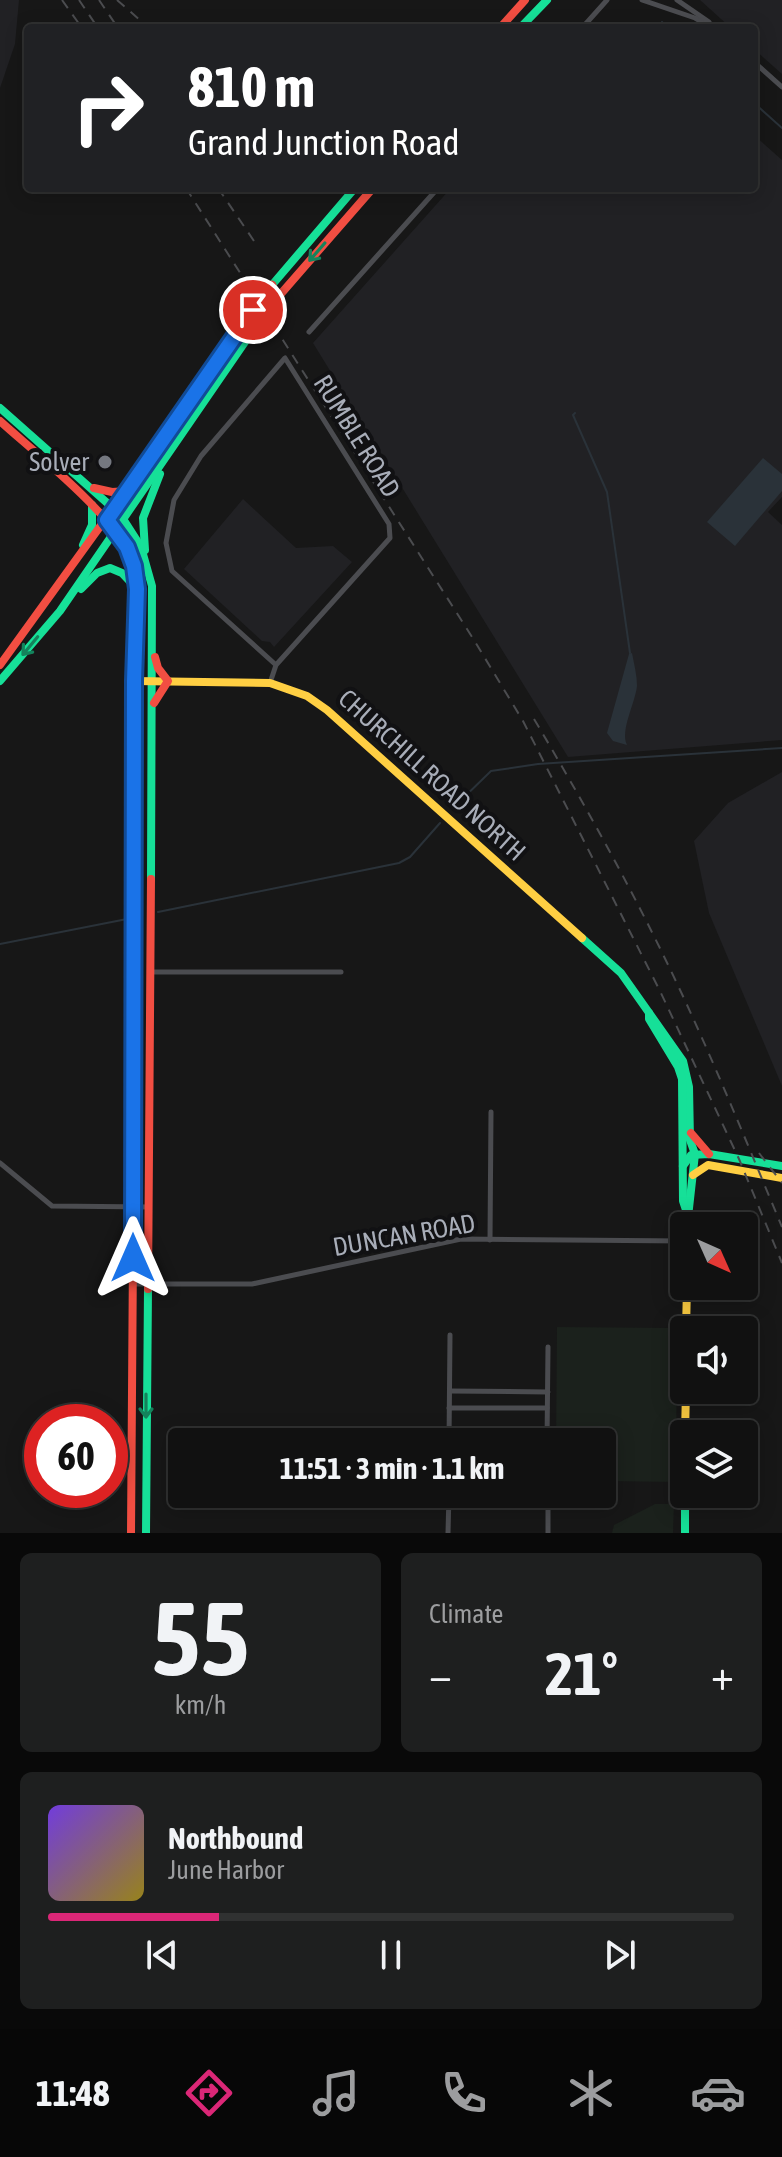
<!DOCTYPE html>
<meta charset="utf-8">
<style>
body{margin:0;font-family:"Asap Condensed",sans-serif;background:#1e1f1f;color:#f1f3f6;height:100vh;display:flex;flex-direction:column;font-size:30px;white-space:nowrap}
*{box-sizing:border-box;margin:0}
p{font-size:26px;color:#9c9d9f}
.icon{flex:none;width:44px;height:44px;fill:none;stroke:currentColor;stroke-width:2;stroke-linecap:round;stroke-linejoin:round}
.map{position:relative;height:1533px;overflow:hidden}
.panel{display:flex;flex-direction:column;gap:20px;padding:20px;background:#090909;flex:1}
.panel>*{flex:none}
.guide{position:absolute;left:24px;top:24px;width:734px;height:168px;border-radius:8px;box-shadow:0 4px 20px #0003,0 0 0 2px #303131;background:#202124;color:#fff;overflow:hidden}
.needle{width:52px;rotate:135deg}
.controls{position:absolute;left:670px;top:1212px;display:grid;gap:16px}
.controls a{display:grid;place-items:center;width:88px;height:88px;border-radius:8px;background:#111;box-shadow:0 4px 20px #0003,0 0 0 2px #303131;font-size:40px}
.speed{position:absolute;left:24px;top:1404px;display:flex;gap:16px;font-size:40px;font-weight:700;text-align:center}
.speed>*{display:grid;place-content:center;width:104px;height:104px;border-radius:50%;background:#111;box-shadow:0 4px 20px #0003,0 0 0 2px #303131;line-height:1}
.speed .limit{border:12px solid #d22;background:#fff;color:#111}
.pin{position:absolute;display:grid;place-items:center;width:68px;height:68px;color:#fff;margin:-34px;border:4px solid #fff;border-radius:50%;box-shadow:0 2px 8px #0007}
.me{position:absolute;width:88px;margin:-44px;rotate:0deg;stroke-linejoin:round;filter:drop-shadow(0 0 6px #0008)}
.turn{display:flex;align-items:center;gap:28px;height:168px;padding:0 32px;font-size:36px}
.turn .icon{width:104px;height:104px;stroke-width:2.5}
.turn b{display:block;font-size:56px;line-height:68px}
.big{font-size:60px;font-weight:700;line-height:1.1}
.panel .widget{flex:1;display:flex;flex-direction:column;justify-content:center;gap:12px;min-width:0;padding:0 28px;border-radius:12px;background:#1e1f1f}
.panel .dial{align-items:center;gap:0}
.dial b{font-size:104px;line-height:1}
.song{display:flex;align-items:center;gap:24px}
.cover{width:96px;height:96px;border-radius:12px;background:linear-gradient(135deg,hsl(260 70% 55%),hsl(50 70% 35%))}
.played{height:8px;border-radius:4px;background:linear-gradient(90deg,#db2777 25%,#303131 25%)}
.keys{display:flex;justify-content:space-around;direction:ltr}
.heat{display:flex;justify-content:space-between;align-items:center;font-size:44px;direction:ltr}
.panel .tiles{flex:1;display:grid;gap:20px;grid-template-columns:1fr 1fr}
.widget:last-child{grid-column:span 2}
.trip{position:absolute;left:168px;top:1428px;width:448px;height:80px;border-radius:8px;background:#111;box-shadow:0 4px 20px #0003,0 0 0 2px #303131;font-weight:700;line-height:80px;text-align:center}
.tabs{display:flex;height:128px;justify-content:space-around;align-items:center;background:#070707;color:#9c9d9f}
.tabs .icon{width:56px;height:56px}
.tabs .on{color:#db2777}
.tabs b{font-size:36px;color:#f1f3f6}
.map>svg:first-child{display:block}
</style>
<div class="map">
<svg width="782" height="1533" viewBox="0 0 782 1533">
<rect width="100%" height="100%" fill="#171717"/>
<g fill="#212124">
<polygon points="0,0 19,0 15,44 0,88"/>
<polygon points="700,0 782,0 782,74 754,49 754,28 731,28"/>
<polygon points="754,135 782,160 782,497 768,512 782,525 782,740 568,757 313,343 451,188 754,188"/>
<polygon points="243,499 296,548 333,546 352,562 274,647 270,642 262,641 184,569"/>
<polygon points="782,772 782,1086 709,913 694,841 728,803"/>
</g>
<g fill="#1b211c">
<polygon points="557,1327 677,1328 676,1482 602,1481 602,1442 556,1442"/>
<polygon points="655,1504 674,1504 673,1533 612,1533 614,1525"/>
</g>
<g fill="#2a3239">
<polygon points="763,458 782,474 782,491 735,546 707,522"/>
<path d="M632,653C634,664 637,675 637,686C635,704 620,730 627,745L613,741L607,733L629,654Z"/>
</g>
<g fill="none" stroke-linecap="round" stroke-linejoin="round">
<g stroke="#2a3239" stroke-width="2">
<polyline points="662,22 668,28"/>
<polyline points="754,103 782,128"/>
<polyline points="575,413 573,415 607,492 630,653"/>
<polyline points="453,808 491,771 538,764 782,748"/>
<polyline points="158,912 399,863 410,857 440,823"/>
<polyline points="0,944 127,919"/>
</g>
<g stroke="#4b4c50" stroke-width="5">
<polyline points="642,0 695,18 713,28"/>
<polyline points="677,0 709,22"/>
<polyline points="582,28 607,0"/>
<polyline points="754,62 782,87"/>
<polyline points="309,332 438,188"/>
<polyline points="270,683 276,665 390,538 389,524 285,358 201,456 174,500 166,543 172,571 276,665"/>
<polyline points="151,972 341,972"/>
<polyline points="0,1163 52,1206 149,1207"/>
<polyline points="490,1240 491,1112"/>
<polyline points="134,1284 252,1284 461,1239 684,1241"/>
<polyline points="450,1391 548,1392"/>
<polyline points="449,1408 547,1408"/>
<polyline points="449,1442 450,1335"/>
<polyline points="547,1442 548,1347"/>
<polyline points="548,1494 548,1533"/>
<polyline points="448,1533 449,1494"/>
</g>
<g stroke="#16e098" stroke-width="8">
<polyline points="520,28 547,0"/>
<polyline points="272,285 355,188"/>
<polyline points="0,408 114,509"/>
<polyline points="123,519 141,547 152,586 151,879"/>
<polyline points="83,545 92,525 92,505"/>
<polyline points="145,550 143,518 160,474"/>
<polyline points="81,589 97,573 110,568 122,573 137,589"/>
<polyline points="0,681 60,611 260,320"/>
<polyline points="134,682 134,1112"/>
<polyline points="582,938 621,973 683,1061 689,1087 690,1140 695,1154 687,1226"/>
<polyline points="649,1013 649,1019 678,1067 682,1079 683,1201 687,1213"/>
<polyline points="683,1166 691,1155 709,1154 782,1166"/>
<polyline points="685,1494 685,1533"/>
<polyline points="146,1533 148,1289"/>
</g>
<g stroke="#ffcf43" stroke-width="8">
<polyline points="151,456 253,310"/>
<polyline points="134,681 270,683 307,696 327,710 582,938"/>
<polyline points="693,1175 708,1165 782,1178"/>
<polyline points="686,1330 687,1286"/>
<polyline points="685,1434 686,1390"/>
</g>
<g stroke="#f24e42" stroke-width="8">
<polyline points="500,28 525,0"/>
<polyline points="279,296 373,188"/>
<path d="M0,421C33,451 119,519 131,559C143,597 135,643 134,682"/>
<polyline points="94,488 112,492 128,491"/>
<polyline points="0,665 151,456"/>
<polyline points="154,703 168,681 158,668 155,657"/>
<polyline points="691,1133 709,1154"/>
<polyline points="148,1289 151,879"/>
<polyline points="131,1533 134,1112"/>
</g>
<g stroke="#4b4c4f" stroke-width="2" stroke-dasharray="10 8" stroke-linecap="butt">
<polyline points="62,0 82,28"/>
<polyline points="79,0 98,28"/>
<polyline points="99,0 118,28"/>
<polyline points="117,0 149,28"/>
<polyline points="186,188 474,640 523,721 660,991 739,1159 782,1263"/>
<polyline points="218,188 254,241"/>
<path d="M534,719C587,808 637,898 681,992C717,1069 749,1148 782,1227"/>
<polyline points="759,1153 782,1183"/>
</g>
<g stroke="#f24e42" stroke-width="9">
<polyline points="253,310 272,285"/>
<polyline points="260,320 279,296"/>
</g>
</g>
<defs><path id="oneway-shaft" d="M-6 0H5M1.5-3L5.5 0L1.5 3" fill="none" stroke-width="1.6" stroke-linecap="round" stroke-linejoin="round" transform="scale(2)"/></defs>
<g stroke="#14835c">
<use href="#oneway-shaft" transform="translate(317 252) rotate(131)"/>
<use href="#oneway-shaft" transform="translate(30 646) rotate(130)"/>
<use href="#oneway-shaft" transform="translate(146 1406) rotate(90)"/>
</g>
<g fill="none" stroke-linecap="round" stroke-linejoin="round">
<defs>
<polyline id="route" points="133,1258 134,681 137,589 134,566 127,547 107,520 253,310"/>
</defs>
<use href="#route" stroke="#114b97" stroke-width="20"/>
<use href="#route" stroke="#1a73e8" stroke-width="14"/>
</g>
<circle fill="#757880" stroke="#111113" stroke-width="3" cx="105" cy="462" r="8"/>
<g text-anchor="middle" stroke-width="8" stroke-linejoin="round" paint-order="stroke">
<g font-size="26" fill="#a8adb8" stroke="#111113">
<text transform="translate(357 436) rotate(58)" y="9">RUMBLE ROAD</text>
<text transform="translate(432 775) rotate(42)" y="9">CHURCHILL ROAD NORTH</text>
<text transform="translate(404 1235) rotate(-10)" y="9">DUNCAN ROAD</text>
</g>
<g font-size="26" fill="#a8adb8" stroke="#111113" text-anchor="end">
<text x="89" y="471">Solver</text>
</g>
</g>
</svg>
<div class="controls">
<a><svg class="needle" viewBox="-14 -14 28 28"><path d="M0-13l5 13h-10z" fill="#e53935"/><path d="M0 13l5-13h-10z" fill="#9c9d9f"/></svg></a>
<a><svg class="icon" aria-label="sound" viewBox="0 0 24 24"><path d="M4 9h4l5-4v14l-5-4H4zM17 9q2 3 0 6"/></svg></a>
<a><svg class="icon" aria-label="layers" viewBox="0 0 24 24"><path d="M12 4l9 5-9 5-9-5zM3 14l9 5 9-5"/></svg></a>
</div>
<div class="speed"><div class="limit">60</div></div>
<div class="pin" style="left:253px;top:310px;background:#d93025"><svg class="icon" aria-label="arrive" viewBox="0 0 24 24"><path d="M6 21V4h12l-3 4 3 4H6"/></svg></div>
<svg class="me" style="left:133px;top:1258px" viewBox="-20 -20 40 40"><path d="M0-17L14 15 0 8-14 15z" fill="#1a73e8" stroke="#fff" stroke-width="4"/></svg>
<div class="trip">11:51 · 3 min · 1.1 km</div>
<div class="guide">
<div class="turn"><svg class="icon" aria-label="right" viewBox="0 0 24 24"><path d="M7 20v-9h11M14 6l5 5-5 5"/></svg><div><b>810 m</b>Grand Junction Road</div></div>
</div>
</div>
<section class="panel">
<div class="tiles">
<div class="widget dial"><b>55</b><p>km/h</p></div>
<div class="widget"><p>Climate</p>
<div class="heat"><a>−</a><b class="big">21°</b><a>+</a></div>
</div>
<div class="widget">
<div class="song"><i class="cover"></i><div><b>Northbound</b><p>June Harbor</p></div></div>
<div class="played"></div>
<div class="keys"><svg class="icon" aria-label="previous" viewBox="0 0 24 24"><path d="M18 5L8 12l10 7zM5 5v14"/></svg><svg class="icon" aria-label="pause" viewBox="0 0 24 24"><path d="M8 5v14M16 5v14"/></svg><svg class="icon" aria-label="next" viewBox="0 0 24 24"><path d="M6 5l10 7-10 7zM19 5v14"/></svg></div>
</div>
</div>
</section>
<nav class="tabs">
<b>11:48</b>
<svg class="icon on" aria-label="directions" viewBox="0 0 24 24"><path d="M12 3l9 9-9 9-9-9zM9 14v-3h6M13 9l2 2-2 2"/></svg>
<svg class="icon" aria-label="music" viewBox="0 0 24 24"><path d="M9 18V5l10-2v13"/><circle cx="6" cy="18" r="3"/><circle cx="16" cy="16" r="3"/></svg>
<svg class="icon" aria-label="phone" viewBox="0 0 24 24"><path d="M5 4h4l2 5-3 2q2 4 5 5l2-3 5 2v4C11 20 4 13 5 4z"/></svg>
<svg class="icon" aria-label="climate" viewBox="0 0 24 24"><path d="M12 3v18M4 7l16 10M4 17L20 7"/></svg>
<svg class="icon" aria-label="car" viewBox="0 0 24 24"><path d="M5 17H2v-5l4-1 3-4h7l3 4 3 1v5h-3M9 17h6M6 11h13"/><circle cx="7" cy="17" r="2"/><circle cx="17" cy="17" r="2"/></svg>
</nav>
